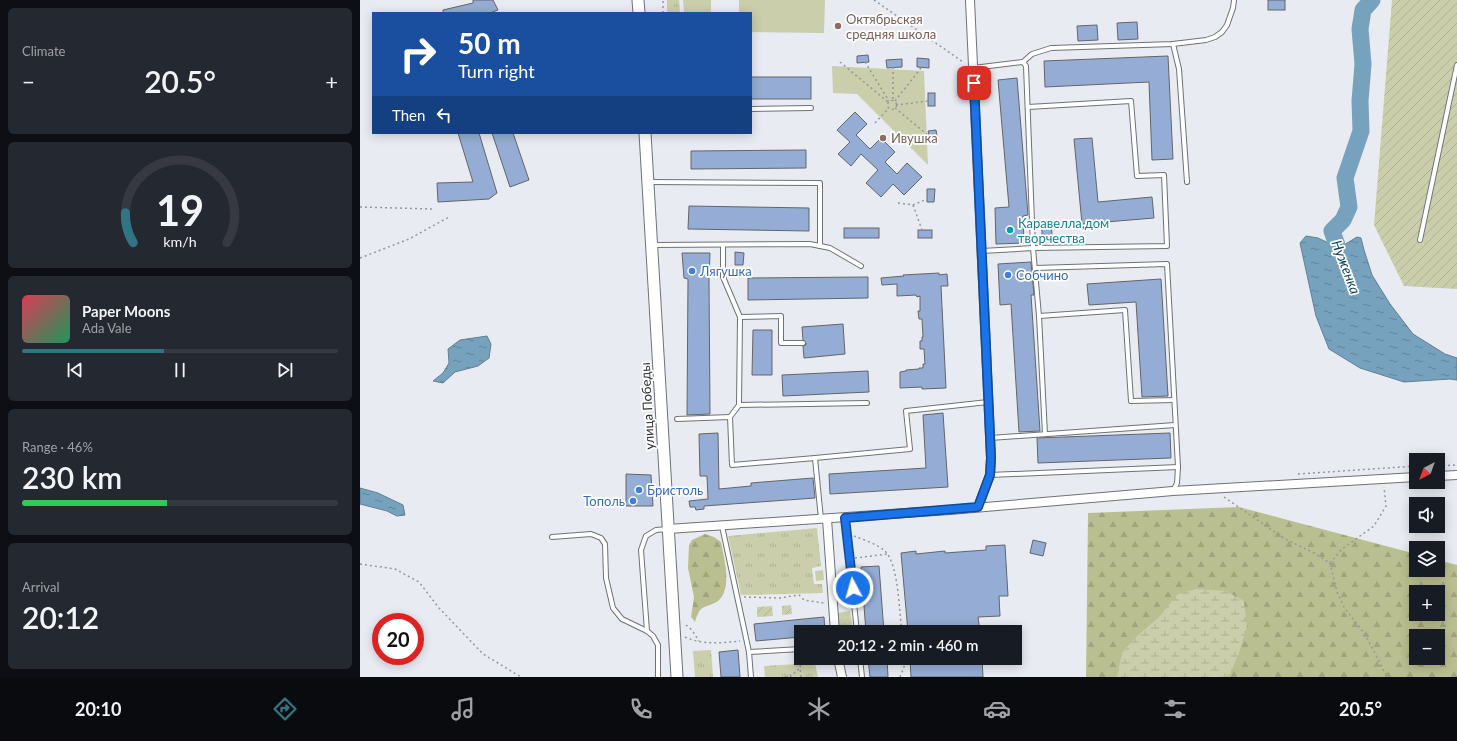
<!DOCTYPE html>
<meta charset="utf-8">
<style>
body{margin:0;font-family:Lato,sans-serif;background:#242831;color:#f1f3f6;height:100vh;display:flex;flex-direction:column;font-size:15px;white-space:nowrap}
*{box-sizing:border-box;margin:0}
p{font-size:13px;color:#9ea1a6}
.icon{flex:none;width:22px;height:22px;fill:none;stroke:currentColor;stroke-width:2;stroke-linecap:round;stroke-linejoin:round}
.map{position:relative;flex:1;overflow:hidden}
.details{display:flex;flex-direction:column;gap:8px;padding:8px;background:#0d0f14;width:360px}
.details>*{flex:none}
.guide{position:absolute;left:12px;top:12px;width:380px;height:122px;border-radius:0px;box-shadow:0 2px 10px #0003;background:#1a4fa0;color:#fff;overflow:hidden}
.needle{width:26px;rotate:221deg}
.buttons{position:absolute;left:1049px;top:453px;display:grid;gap:8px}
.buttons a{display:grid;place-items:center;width:36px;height:36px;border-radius:0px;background:#171b24;box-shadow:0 2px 10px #0003;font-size:20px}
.speed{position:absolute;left:12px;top:613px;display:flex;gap:8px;font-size:20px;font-weight:700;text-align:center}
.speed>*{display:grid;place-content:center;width:52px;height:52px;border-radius:50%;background:#171b24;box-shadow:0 2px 10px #0003;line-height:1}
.speed .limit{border:6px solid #d22;background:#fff;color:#111}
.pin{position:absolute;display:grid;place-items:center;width:34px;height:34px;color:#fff;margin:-17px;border-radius:8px;box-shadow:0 2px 6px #0006}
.me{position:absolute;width:44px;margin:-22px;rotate:354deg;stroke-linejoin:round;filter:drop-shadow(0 0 3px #0008)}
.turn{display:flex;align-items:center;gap:14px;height:84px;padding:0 20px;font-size:18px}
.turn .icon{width:52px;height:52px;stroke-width:2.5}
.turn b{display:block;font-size:28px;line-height:34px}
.then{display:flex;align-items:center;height:38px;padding:0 20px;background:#0003;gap:8px;font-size:15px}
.big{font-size:30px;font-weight:600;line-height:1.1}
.details .widget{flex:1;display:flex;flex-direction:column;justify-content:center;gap:6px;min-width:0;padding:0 14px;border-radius:6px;background:#242831}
.details .dial{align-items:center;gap:0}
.dial svg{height:104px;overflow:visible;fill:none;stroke:#363941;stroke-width:7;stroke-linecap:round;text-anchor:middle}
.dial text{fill:#f1f3f6;stroke:none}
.song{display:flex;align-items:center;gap:12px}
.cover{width:48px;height:48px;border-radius:6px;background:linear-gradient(135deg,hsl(350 70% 55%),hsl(150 70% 35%))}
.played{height:4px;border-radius:2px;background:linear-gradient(90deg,#317585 45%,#363941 45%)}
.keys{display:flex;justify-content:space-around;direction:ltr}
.heat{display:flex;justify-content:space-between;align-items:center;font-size:22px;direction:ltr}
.charge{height:6px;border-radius:3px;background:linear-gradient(90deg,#34c759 46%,#363941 0)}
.trip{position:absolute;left:434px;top:625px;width:228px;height:40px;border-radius:0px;background:#171b24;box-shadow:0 2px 10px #0003;font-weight:600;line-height:40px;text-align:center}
.dock{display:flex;height:64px;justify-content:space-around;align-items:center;background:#090b0e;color:#9ea1a6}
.dock .icon{width:28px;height:28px}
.dock .active{color:#317585}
.dock b{font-size:18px;color:#f1f3f6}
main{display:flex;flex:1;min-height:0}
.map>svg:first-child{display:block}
</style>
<main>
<section class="details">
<div class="widget"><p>Climate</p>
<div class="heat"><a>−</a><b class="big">20.5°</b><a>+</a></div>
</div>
<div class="widget dial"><svg viewBox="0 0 100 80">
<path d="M14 69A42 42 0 1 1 86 69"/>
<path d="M14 69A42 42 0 0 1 8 46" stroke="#317585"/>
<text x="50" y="56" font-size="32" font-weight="700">19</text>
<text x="50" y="72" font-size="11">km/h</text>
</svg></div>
<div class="widget">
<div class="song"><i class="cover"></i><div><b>Paper Moons</b><p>Ada Vale</p></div></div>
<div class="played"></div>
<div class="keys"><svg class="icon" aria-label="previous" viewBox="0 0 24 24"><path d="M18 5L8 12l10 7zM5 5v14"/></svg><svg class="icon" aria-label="pause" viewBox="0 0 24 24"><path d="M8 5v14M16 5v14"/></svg><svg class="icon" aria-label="next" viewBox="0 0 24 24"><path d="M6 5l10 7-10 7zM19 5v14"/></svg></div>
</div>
<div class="widget"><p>Range · 46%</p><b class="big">230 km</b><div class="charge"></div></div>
<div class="widget"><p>Arrival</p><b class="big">20:12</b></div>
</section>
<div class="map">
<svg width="1097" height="677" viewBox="0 0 1097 677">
<defs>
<pattern id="grass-tufts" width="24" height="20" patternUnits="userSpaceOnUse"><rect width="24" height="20" fill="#caceaa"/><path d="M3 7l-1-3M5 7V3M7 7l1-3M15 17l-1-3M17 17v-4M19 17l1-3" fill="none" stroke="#aeb193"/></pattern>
<pattern id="forest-firs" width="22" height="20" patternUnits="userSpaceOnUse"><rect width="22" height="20" fill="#babf91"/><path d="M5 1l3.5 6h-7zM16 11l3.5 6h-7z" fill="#a0a47e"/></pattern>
<pattern id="wetland-marsh" width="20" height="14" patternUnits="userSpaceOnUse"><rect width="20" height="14" fill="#caceaa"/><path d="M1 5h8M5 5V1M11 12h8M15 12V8" fill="none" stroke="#aeb193"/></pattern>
<pattern id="garden-furrows" width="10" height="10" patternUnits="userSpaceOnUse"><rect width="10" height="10" fill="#caceaa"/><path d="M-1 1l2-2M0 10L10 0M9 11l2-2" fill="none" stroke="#aeb193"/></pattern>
<pattern id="water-ripples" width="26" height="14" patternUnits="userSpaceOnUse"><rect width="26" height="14" fill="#77a2be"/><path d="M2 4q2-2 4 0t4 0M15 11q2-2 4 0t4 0" fill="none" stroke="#62849b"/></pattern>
</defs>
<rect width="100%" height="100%" fill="#e8ecf2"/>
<g fill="url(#grass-tufts)">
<polygon points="307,0 319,0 320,13 307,13"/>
<polygon points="457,528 461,566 452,568 454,584 462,584 463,593 381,595 368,536"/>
<polygon points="490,611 493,630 480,632 478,613"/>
<polygon points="351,650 353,677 335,677 333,651"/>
<polygon points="455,663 458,677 405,677 404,666"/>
</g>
<g fill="url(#forest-firs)" fill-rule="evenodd">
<path d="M879,507L1056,554V570H1078V560L1097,565V677H726L728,513ZM1056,592H1078V614H1056ZM1056,636H1078V658H1056Z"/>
<path d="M345,534L354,537L361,542C364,558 372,586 360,599C355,605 345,605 340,610C338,613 336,618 335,622L331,617L334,597L328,568L329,545L332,540Z"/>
</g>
<polygon fill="url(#wetland-marsh)" points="836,589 866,591 884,601 887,626 879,653 870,674 863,677 757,677 762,653 774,639 799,617 818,594"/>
<g fill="#caceaa">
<polygon points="323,0 351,0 351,13 324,13"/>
<polygon points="379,0 465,0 464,33 391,32 391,13 379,13"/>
<polygon points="472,66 564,71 568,165 497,94 473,93"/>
<polygon points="463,570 464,580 456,581 455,571"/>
</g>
<g fill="url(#garden-furrows)">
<polygon points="1032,0 1097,0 1097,289 1044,286 1014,225"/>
<polygon points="431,605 432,614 422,615 422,606"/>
<polygon points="412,606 413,616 397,617 397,607"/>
</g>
<g fill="url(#water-ripples)" stroke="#618094">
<polygon points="946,236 958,238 979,248 997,237 1001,238 1004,250 1012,275 1030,304 1053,334 1085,354 1097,358 1097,380 1090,379 1044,382 1000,368 969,349 956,316 940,243"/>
<polygon points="127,336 131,344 129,358 118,366 95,372 83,383 73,381 83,373 89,363 88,349 100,340"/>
<polygon points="0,488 18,493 43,505 45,515 37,516 27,511 0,504"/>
</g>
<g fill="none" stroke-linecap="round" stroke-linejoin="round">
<polyline stroke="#77a2be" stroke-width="17" points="986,271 972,231 983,220 989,207 985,178 1001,131 1000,101 1003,64 1000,29 1003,10 1012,0"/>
</g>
<g fill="#95add4" stroke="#62656a">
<polygon points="113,0 133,0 138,10 130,13 83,13 83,10 113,3"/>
<rect x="908" y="0" width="17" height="10"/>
<polygon points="777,22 778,39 758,40 757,23"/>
<polygon points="737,25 738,40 718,41 717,26"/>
<polygon points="508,55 509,62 497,63 497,56"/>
<polygon points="808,56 813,159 792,160 789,82 685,87 684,61"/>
<polygon points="557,58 569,59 569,68 557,67"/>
<polygon points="542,59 542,67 527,68 526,60"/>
<rect x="391" y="77" width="60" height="22"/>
<polygon points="657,78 668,215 663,216 664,243 636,244 635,208 649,207 638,80"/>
<rect x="568" y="93" width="7" height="13"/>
<polygon points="495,112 507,124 496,135 510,149 521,138 535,152 525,162 537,174 547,163 562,177 544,195 533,184 521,197 506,183 518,170 501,154 491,166 478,154 490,142 477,130"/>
<polygon points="576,130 578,142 571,143 568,131"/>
<polygon points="98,133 119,133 137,193 129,199 78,202 77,183 113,182"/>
<polygon points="132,133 153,133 169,180 150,187"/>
<polygon points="732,138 738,202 792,197 794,218 722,224 714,139"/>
<polygon points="446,150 446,168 331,169 331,151"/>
<polygon points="567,189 575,189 574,202 567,202"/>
<polygon points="329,206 449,208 449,231 328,229"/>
<polygon points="691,220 692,235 682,235 682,221"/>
<rect x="484" y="228" width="35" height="10"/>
<rect x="558" y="230" width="14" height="8"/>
<polygon points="375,252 384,253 383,265 375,265"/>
<polygon points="322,253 350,253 349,279 350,414 327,415 328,279 324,278"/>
<polygon points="671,262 674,295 671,295 680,431 659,432 651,304 640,305 638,264"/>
<polygon points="579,273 579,275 587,274 588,286 581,286 586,388 562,389 562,387 540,388 540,372 546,371 546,370 559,369 559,368 563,368 563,364 565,364 564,349 560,349 560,341 562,341 562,337 563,337 562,319 559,319 558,311 560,311 560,296 557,297 556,295 537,296 537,284 522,285 521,278 544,276 543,275"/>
<polygon points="508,277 508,298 388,300 388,278"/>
<polygon points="801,279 808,396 782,397 776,302 729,305 727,284"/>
<polygon points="483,324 485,354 444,358 443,346 446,345 446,343 443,340 442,327"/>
<polygon points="393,330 412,330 412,375 392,375"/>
<polygon points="508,371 509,392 423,396 422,375"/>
<polygon points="583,413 588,487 470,494 469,474 566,468 563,415"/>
<polygon points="358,433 359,489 391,486 391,483 453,478 455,498 344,506 344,509 336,510 335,507 330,507 329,501 348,499 347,476 340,476 339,434"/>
<polygon points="810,433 811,458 678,463 677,438"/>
<polygon points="266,474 291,475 293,506 266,506"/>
<polygon points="673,540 686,543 683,556 670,553"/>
<polygon points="645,545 648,596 639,596 640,616 618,617 620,632 548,632 541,553 556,551 556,554 585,551 585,553 626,550 626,546"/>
<polygon points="519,566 524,632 506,632 501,567"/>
<polygon points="464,617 465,632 441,632 441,637 396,641 394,624"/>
<polygon points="378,650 380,677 361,677 359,652"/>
<polygon points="508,658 527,658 528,677 510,677"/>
<polygon points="550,658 622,658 623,677 551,677"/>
</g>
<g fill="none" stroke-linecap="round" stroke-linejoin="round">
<defs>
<g id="lane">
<polyline points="813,44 819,69 827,182"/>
<polyline points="663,62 672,54 691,48 813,44 846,40 855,37 862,32 867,25 873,8 874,0"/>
<polyline points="613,68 663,62 666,66 673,248 679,316 685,434"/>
<polyline points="391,109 451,108"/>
<polyline points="290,182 460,183 460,246"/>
<polyline points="1060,240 1097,65"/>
<polyline points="292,245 450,244 470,248 501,266"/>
<polyline points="363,245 363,277 380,317 379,405 370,417"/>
<polyline points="622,251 673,248 807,246 804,175 777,176 771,101 668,107"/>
<polyline points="675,268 807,264 818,467 817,483 813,491"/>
<polyline points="679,316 765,310 771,401 814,400"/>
<polyline points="380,317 421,316 421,343 443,343"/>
<polyline points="379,405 507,403"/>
<polyline points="317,419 370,417 372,465 455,458"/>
<polyline points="630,438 815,425"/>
<polyline points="630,475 818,467"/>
<polyline points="485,517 497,632"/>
<polyline points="461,519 455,458 550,449 546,411 628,402"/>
<polyline points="362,526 389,652 391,677"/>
<polyline points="192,537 231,534 241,538 245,544 246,578 253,608 262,619 287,631 293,636 298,645 298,677"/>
<polyline points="287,631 281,550 286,536 296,530 308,529"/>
<polyline points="389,652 441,649"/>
<polyline points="500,658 502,677"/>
</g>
<g id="street">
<polyline points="610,0 631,458 630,475 618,507"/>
<polyline points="1078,476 1097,475"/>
<polyline points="467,519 475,632"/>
<polyline points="308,529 590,510 813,491 1056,477"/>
<polyline points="478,658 482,677"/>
</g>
<g id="secondary">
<polyline points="278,0 279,13"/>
<polyline points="285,133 317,677"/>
</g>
</defs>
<use href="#lane" stroke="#6e7276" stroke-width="6"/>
<use href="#street" stroke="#6e7276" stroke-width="10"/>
<use href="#secondary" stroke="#6e7276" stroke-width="13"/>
<g stroke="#94979b" stroke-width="1.5" stroke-dasharray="2 3" stroke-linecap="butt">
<polyline points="514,0 603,62"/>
<polyline points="303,13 303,0"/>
<polyline points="480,62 528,102"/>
<polyline points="505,62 529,101"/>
<polyline points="533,67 533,100"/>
<circle cx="532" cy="105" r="4.5"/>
<polyline points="535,101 561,68"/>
<polyline points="536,105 568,101"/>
<polyline points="535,108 569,136"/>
<polyline points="515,123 528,109"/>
<polyline points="538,203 553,205 567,199"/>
<polyline points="553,205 562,230"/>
<polyline points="0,207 73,209"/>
<polyline points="0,258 49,239 89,217"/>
<polyline points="1078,466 1097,465"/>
<polyline points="938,474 1056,466"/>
<polyline points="864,497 925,539 954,553 970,563 977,592 984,607 1006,636 1027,677"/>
<path d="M494,536C504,540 517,544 525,551C539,565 539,612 542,632"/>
<polyline points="495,558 527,554"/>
<polyline points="970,563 982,549 1014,526 1026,506 1024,487"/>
<polyline points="0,564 35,569 59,582 79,608 123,654 161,677"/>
<polyline points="384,597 420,598 439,595 444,600 464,603"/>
<polyline points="326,625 332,630 339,641"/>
<path d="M325,637C342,645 362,643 380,641"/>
<polyline points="425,677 431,675"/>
<polyline points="430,677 440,668"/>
<polyline points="441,677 440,668 443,658"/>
<polyline points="540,677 544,667 544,658"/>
</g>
<use href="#lane" stroke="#fff" stroke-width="4"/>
<use href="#street" stroke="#fff" stroke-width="8"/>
<use href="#secondary" stroke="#fff" stroke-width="11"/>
</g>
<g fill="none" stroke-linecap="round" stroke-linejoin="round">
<defs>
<polyline id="route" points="493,588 485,518 618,507 630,475 631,458 614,83"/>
</defs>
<use href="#route" stroke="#114b97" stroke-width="10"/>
<use href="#route" stroke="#1a73e8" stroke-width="7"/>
</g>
<g fill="#8d6e63" stroke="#fff" stroke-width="1.5">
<circle cx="478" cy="26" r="4"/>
<circle cx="523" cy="138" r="4"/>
</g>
<circle fill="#0f9aa8" stroke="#fff" stroke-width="1.5" cx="650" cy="230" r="4"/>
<g fill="#3f7fe0" stroke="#fff" stroke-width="1.5">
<circle cx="332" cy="271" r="4"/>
<circle cx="648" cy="275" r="4"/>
<circle cx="279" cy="490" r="4"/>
<circle cx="273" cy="501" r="4"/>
</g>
<g text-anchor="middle" stroke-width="3.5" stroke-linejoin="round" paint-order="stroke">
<g font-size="13" fill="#785e54" stroke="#fff" text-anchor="start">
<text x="486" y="24">Октябрьская<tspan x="486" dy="15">средняя школа</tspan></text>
<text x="531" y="143">Ивушка</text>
</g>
<g font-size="13" fill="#0d838f" stroke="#fff" text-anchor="start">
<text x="658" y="228">Каравелла,дом<tspan x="658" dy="15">творчества</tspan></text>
</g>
<g font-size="13" fill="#366cbe" stroke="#fff" text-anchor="start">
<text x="340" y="276">Лягушка</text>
<text x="656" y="280">Собчино</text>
<text x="287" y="495">Бристоль</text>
<text x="265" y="506" text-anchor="end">Тополь</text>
</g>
<g font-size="13" fill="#2d2f31" stroke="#fff">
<text transform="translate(287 406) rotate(-93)" y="5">улица Победы</text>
</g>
<g font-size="14" font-style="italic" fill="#033e5b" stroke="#fff">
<text transform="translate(986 267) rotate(69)" y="5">Нуженка</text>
</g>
</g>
</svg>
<div class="buttons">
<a><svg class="needle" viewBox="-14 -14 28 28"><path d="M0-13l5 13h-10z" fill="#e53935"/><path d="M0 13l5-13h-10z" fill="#9ea1a6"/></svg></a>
<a><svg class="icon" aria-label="sound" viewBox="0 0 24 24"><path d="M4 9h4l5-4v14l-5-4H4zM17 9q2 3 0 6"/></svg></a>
<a><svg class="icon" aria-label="layers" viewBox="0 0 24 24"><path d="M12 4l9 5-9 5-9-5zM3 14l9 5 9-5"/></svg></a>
<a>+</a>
<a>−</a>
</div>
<div class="speed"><div class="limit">20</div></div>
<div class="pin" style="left:614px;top:83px;background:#d93025"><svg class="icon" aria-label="arrive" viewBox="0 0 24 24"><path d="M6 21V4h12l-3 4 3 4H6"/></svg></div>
<svg class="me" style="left:493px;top:588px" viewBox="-20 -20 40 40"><circle r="17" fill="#1a73e8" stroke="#fff" stroke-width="3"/><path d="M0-11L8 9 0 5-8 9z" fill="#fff"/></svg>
<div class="trip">20:12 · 2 min · 460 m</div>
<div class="guide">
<div class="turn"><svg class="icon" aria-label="right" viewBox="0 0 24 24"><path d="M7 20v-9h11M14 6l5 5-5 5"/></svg><div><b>50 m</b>Turn right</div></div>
<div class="then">Then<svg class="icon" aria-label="left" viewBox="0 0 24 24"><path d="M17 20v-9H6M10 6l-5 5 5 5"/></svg></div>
</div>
</div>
</main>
<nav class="dock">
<b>20:10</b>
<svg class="icon active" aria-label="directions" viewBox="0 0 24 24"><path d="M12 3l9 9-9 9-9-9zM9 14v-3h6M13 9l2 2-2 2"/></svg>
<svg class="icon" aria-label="music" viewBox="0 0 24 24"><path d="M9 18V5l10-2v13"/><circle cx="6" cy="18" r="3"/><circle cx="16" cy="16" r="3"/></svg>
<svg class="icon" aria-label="phone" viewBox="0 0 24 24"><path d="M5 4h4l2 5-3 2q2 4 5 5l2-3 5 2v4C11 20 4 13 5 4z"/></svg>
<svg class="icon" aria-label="climate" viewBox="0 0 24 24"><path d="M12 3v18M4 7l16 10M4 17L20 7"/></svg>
<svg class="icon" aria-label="car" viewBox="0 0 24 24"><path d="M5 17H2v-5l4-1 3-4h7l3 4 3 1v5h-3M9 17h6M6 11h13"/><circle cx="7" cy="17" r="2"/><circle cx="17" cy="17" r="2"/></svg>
<svg class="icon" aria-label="filters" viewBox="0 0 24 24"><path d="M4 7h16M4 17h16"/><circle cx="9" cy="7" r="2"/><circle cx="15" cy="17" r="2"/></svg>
<b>20.5°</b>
</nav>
